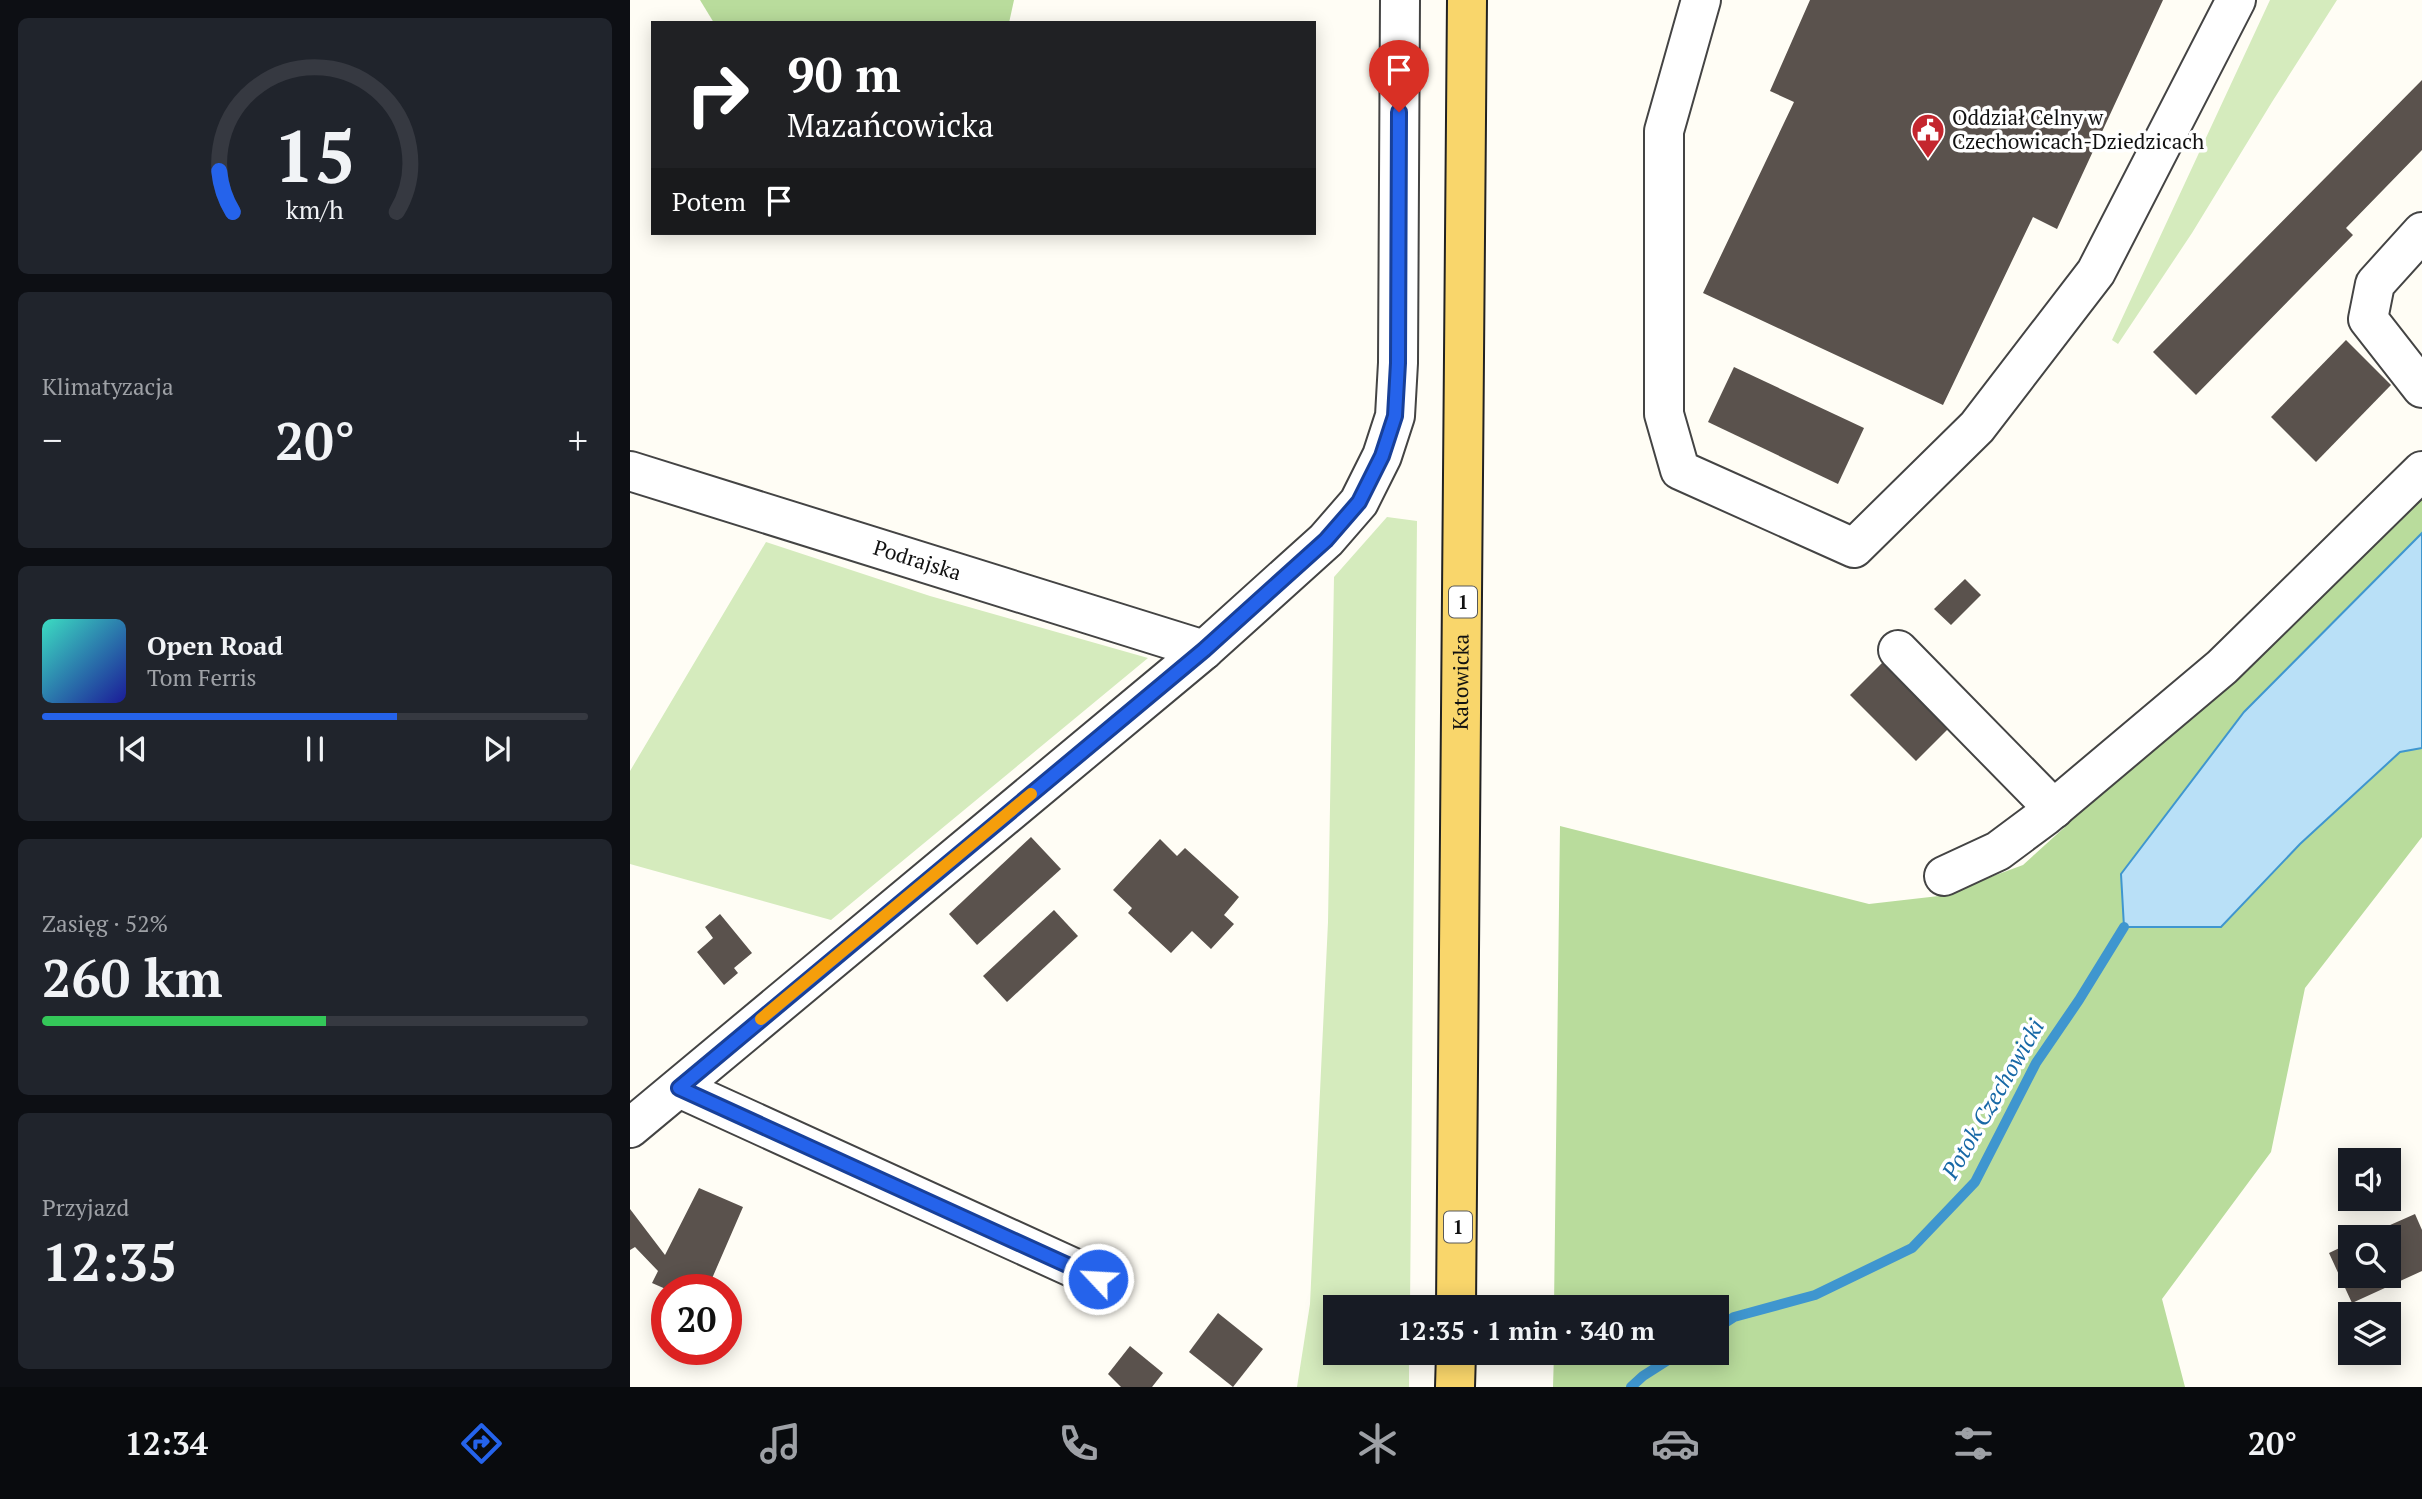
<!DOCTYPE html>
<html lang="pl">
<meta charset="utf-8">
<style>
body{margin:0;font-family:"PT Serif",serif;background:#20242c;color:#f1f3f6;height:100vh;display:flex;flex-direction:column;font-size:26px;white-space:nowrap}
*{box-sizing:border-box;margin:0}
p{font-size:23px;color:#9ea1a6}
.icon{flex:none;width:38px;height:38px;fill:none;stroke:currentColor;stroke-width:2;stroke-linecap:round;stroke-linejoin:round}
.map{position:relative;flex:1;overflow:hidden}
.details{display:flex;flex-direction:column;gap:18px;padding:18px;background:#0d0f14;width:630px}
.details>*{flex:none}
.guide{position:absolute;left:21px;top:21px;width:665px;height:214px;border-radius:0px;box-shadow:0 4px 18px #0003;background:#202124;color:#fff;overflow:hidden}
.fabs{position:absolute;left:1708px;top:1148px;display:grid;gap:14px}
.fabs a{display:grid;place-items:center;width:63px;height:63px;border-radius:0px;background:#171b24;box-shadow:0 4px 18px #0003;font-size:35px}
.speed{position:absolute;left:21px;top:1274px;display:flex;gap:14px;font-size:35px;font-weight:700;text-align:center}
.speed>*{display:grid;place-content:center;width:91px;height:91px;border-radius:50%;background:#171b24;box-shadow:0 4px 18px #0003;line-height:1}
.speed .limit{border:10px solid #d22;background:#fff;color:#111}
.pin{position:absolute;display:grid;place-items:center;width:60px;height:60px;color:#fff;margin:-72px -30px;border-radius:50% 50% 50% 0;rotate:-45deg;box-shadow:0 0 7px #0007}
.pin .icon{rotate:45deg}
.me{position:absolute;width:77px;margin:-38px;rotate:295deg;stroke-linejoin:round;filter:drop-shadow(0 0 5px #0008)}
.turn{display:flex;align-items:center;gap:24px;height:147px;padding:0 21px;font-size:32px}
.turn .icon{width:91px;height:91px;stroke-width:2.5}
.turn b{display:block;font-size:49px;line-height:60px}
.then{display:flex;align-items:center;height:66px;padding:0 21px;background:#0003;gap:14px;font-size:26px}
.big{font-size:52px;font-weight:700;line-height:1.1}
.details .widget{flex:1;display:flex;flex-direction:column;justify-content:center;gap:10px;min-width:0;padding:0 24px;border-radius:10px;background:#20242c}
.details .dial{align-items:center;gap:0}
.dial svg{height:182px;overflow:visible;fill:none;stroke:#363941;stroke-width:7;stroke-linecap:round;text-anchor:middle}
.dial text{fill:#f1f3f6;stroke:none}
.song{display:flex;align-items:center;gap:21px}
.cover{width:84px;height:84px;border-radius:10px;background:linear-gradient(135deg,hsl(170 70% 55%),hsl(240 70% 35%))}
.played{height:7px;border-radius:4px;background:linear-gradient(90deg,#2563eb 65%,#363941 65%)}
.keys{display:flex;justify-content:space-around;direction:ltr}
.heat{display:flex;justify-content:space-between;align-items:center;font-size:38px;direction:ltr}
.charge{height:10px;border-radius:5px;background:linear-gradient(90deg,#34c759 52%,#363941 0)}
.trip{position:absolute;left:693px;top:1295px;width:406px;height:70px;border-radius:0px;background:#171b24;box-shadow:0 4px 18px #0003;font-weight:700;line-height:70px;text-align:center}
.menu{display:flex;height:112px;justify-content:space-around;align-items:center;background:#090b0e;color:#9ea1a6}
.menu .icon{width:49px;height:49px}
.menu .selected{color:#2563eb}
.menu b{font-size:32px;color:#f1f3f6}
main{display:flex;flex:1;min-height:0}
.map>svg:first-child{display:block}
</style>
<main>
<section class="details">
<div class="widget dial"><svg viewBox="0 0 100 80">
<path d="M14 69A42 42 0 1 1 86 69"/>
<path d="M14 69A42 42 0 0 1 8 51" stroke="#2563eb"/>
<text x="50" y="56" font-size="32" font-weight="700">15</text>
<text x="50" y="72" font-size="11">km/h</text>
</svg></div>
<div class="widget"><p>Klimatyzacja</p>
<div class="heat"><a>−</a><b class="big">20°</b><a>+</a></div>
</div>
<div class="widget">
<div class="song"><i class="cover"></i><div><b>Open Road</b><p>Tom Ferris</p></div></div>
<div class="played"></div>
<div class="keys"><svg class="icon" aria-label="previous" viewBox="0 0 24 24"><path d="M18 5L8 12l10 7zM5 5v14"/></svg><svg class="icon" aria-label="pause" viewBox="0 0 24 24"><path d="M8 5v14M16 5v14"/></svg><svg class="icon" aria-label="next" viewBox="0 0 24 24"><path d="M6 5l10 7-10 7zM19 5v14"/></svg></div>
</div>
<div class="widget"><p>Zasięg · 52%</p><b class="big">260 km</b><div class="charge"></div></div>
<div class="widget"><p>Przyjazd</p><b class="big">12:35</b></div>
</section>
<div class="map">
<svg width="1792" height="1387" viewBox="0 0 1792 1387">
<rect width="100%" height="100%" fill="#fffdf5"/>
<g fill="#d5ebbd">
<polygon points="1640,0 1707,0 1642,102 1562,233 1488,344 1482,340"/>
<polygon points="757,517 787,521 780,1307 705,1307 705,1353 779,1353 779,1387 667,1387 680,1304 698,922 704,577"/>
<polygon points="136,542 300,596 518,658 201,920 0,864 0,771"/>
</g>
<g fill="#b9dc9c">
<polygon points="70,0 384,0 379,23 84,23"/>
<polygon points="1792,490 1792,533 1614,712 1491,874 1591,927 1670,844 1770,752 1792,748 1792,837 1675,988 1641,1152 1532,1299 1555,1387 923,1387 924,1353 1087,1353 1087,1307 924,1307 930,826 1239,904 1309,896 1393,865 1436,826 1461,795"/>
</g>
<polygon fill="#b9e0f7" stroke="#3f96cf" stroke-width="2" points="1792,533 1792,748 1770,752 1670,844 1591,927 1494,927 1491,874 1614,712"/>
<g fill="none" stroke-linecap="round" stroke-linejoin="round">
<g stroke="#3f96cf" stroke-width="10">
<polyline points="1087,1328 1104,1317 1185,1295 1282,1248 1345,1182 1406,1063 1449,1000 1494,927"/>
<polyline points="1001,1387 1013,1376 1049,1353"/>
</g>
</g>
<g fill="#5a524d">
<polygon points="1180,0 1533,0 1427,229 1403,217 1313,405 1073,293 1164,102 1140,91"/>
<polygon points="1792,80 1792,150 1716,228 1723,235 1566,395 1523,352"/>
<polygon points="1716,340 1761,385 1686,462 1641,417"/>
<polygon points="1104,367 1234,428 1208,484 1078,422"/>
<polygon points="1335,579 1351,595 1321,625 1304,609"/>
<polygon points="1259,656 1325,722 1286,761 1220,695"/>
<polygon points="401,837 431,869 347,945 319,914"/>
<polygon points="530,839 547,856 555,848 609,897 594,915 604,924 581,949 562,931 541,953 498,913 502,908 483,890"/>
<polygon points="424,910 448,936 377,1002 353,976"/>
<polygon points="90,914 122,953 104,968 108,973 94,985 67,952 83,938 75,927"/>
<polygon points="69,1188 113,1207 77,1290 38,1290 22,1283 28,1271 5,1247 0,1250 0,1209 35,1255"/>
<polygon points="1785,1214 1792,1230 1792,1271 1722,1303 1699,1253 1720,1243 1720,1276 1759,1276 1759,1237 1733,1237"/>
<polygon points="588,1313 633,1349 603,1387 559,1352"/>
<polygon points="500,1346 533,1373 522,1387 491,1387 478,1374"/>
</g>
<g fill="none" stroke-linecap="round" stroke-linejoin="round">
<defs>
<g id="minor">
<polyline points="1071,0 1034,131 1034,414 1050,470 1224,548 1347,427 1466,272 1606,0"/>
<polyline points="1792,232 1745,284 1738,319 1792,388"/>
<path id="s1" d="M0,471L574,650"/>
<polyline points="1268,650 1424,809"/>
<polyline points="1314,876 1368,851 1415,816 1592,667 1792,471"/>
<polyline points="49,1088 468,1279"/>
<polyline points="0,1128 574,650 696,540 729,502 752,456 765,416 768,363 770,0"/>
</g>
<g id="major">
<path id="s2" d="M826,1307L837,0"/>
<polyline points="825,1387 826,1353"/>
</g>
</defs>
<use href="#minor" stroke="#444" stroke-width="42"/>
<use href="#major" stroke="#222" stroke-width="42"/>
<use href="#minor" stroke="#fff" stroke-width="38"/>
<use href="#major" stroke="#f9d66b" stroke-width="38"/>
</g>
<g fill="none" stroke-linecap="round" stroke-linejoin="round">
<defs>
<polyline id="route" points="468,1279 49,1088 574,650 696,540 729,502 752,456 765,416 768,363 769,112"/>
</defs>
<use href="#route" stroke="#184099" stroke-width="18"/>
<use href="#route" stroke="#2563eb" stroke-width="12"/>
<polyline stroke="#f59e0b" stroke-width="12" points="131,1019 401,794"/>
</g>
<defs>
<symbol id="civic-pin" viewBox="-11 -11 22 30"><path d="M0 17L-7.5 6A9.5 9.5 0 1 1 7.5 6Z" fill="#c4262e" stroke="#fff"/><path d="M-.6-6.5H3V-4.5H.6V-3L4-1V1h2V6H-6V1h2V-1L-.6-3ZM-1.2 2.5V6h2.4V2.5Z" fill="#fff"/></symbol>
</defs>
<g fill-rule="evenodd">
<use href="#civic-pin" x="1279" y="111" width="38" height="52"/>
</g>
<g text-anchor="middle" stroke-width="7" stroke-linejoin="round" paint-order="stroke">
<g fill="#fff" stroke="#585858" stroke-width="2">
<rect x="819" y="586.5" width="28" height="31" rx="5"/>
<rect x="814" y="1211.5" width="28" height="31" rx="5"/>
</g>
<g font-size="19" font-weight="bold" fill="#111">
<text x="833" y="609">1</text>
<text x="828" y="1234">1</text>
</g>
<g font-size="21" fill="#111" stroke="#fff" text-anchor="start">
<text x="1322" y="125">Oddział Celny w<tspan x="1322" dy="24">Czechowicach-Dziedzicach</tspan></text>
</g>
<g font-size="21" fill="#111" stroke="#fff">
<text dy="7" stroke="none"><textPath href="#s1" startOffset="301">Podrajska</textPath></text>
<text dy="7" stroke="none"><textPath href="#s2" startOffset="625">Katowicka</textPath></text>
</g>
<g font-size="23" font-style="italic" fill="#1768a6" stroke="#fff">
<text transform="translate(1363 1099) rotate(-60)" y="8">Potok Czechowicki</text>
</g>
</g>
</svg>
<div class="fabs">
<a><svg class="icon" aria-label="sound" viewBox="0 0 24 24"><path d="M4 9h4l5-4v14l-5-4H4zM17 9q2 3 0 6"/></svg></a>
<a><svg class="icon" aria-label="search" viewBox="0 0 24 24"><circle cx="10" cy="10" r="6"/><path d="M15 15l6 6"/></svg></a>
<a><svg class="icon" aria-label="layers" viewBox="0 0 24 24"><path d="M12 4l9 5-9 5-9-5zM3 14l9 5 9-5"/></svg></a>
</div>
<div class="speed"><div class="limit">20</div></div>
<div class="pin" style="left:769px;top:112px;background:#d93025"><svg class="icon" aria-label="arrive" viewBox="0 0 24 24"><path d="M6 21V4h12l-3 4 3 4H6"/></svg></div>
<svg class="me" style="left:468px;top:1279px" viewBox="-20 -20 40 40"><circle r="17" fill="#2563eb" stroke="#fff" stroke-width="3"/><path d="M0-11L8 9 0 5-8 9z" fill="#fff"/></svg>
<div class="trip">12:35 · 1 min · 340 m</div>
<div class="guide">
<div class="turn"><svg class="icon" aria-label="right" viewBox="0 0 24 24"><path d="M7 20v-9h11M14 6l5 5-5 5"/></svg><div><b>90 m</b>Mazańcowicka</div></div>
<div class="then">Potem<svg class="icon" aria-label="arrive" viewBox="0 0 24 24"><path d="M6 21V4h12l-3 4 3 4H6"/></svg></div>
</div>
</div>
</main>
<nav class="menu">
<b>12:34</b>
<svg class="icon selected" aria-label="directions" viewBox="0 0 24 24"><path d="M12 3l9 9-9 9-9-9zM9 14v-3h6M13 9l2 2-2 2"/></svg>
<svg class="icon" aria-label="music" viewBox="0 0 24 24"><path d="M9 18V5l10-2v13"/><circle cx="6" cy="18" r="3"/><circle cx="16" cy="16" r="3"/></svg>
<svg class="icon" aria-label="phone" viewBox="0 0 24 24"><path d="M5 4h4l2 5-3 2q2 4 5 5l2-3 5 2v4C11 20 4 13 5 4z"/></svg>
<svg class="icon" aria-label="climate" viewBox="0 0 24 24"><path d="M12 3v18M4 7l16 10M4 17L20 7"/></svg>
<svg class="icon" aria-label="car" viewBox="0 0 24 24"><path d="M5 17H2v-5l4-1 3-4h7l3 4 3 1v5h-3M9 17h6M6 11h13"/><circle cx="7" cy="17" r="2"/><circle cx="17" cy="17" r="2"/></svg>
<svg class="icon" aria-label="filters" viewBox="0 0 24 24"><path d="M4 7h16M4 17h16"/><circle cx="9" cy="7" r="2"/><circle cx="15" cy="17" r="2"/></svg>
<b>20°</b>
</nav>
